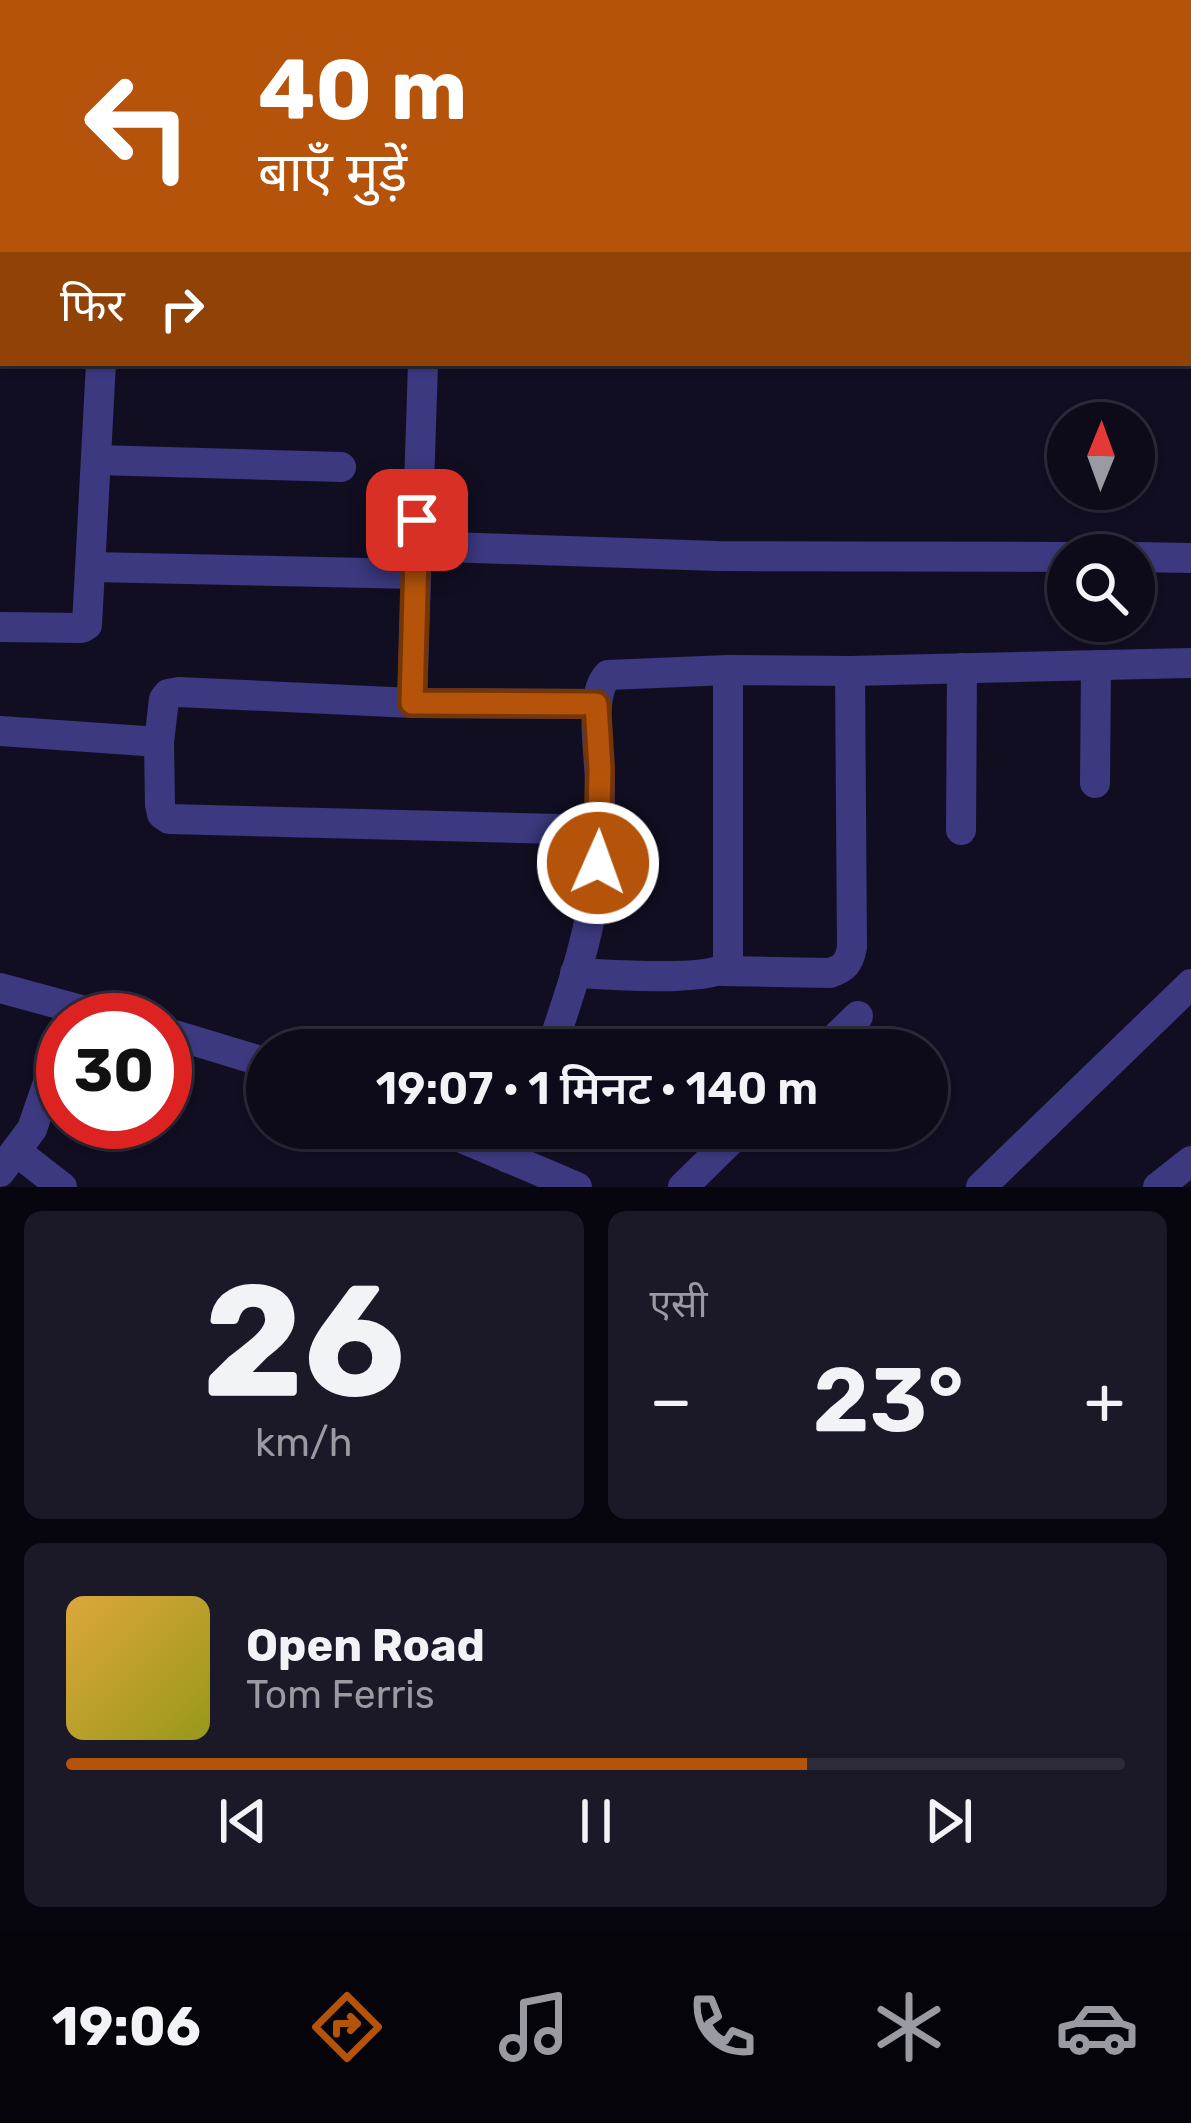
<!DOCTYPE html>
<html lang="hi">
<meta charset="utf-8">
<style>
body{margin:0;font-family:Rubik,"Noto Sans Devanagari",sans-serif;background:#1b1827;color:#f1f3f6;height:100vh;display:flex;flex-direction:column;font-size:45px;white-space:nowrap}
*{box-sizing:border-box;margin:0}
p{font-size:39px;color:#9a9aa2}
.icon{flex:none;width:66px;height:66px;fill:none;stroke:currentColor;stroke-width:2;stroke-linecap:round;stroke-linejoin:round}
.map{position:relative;height:1187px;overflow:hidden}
.details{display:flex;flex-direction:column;gap:24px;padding:24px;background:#07060e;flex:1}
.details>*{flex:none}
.hud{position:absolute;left:0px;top:0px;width:1191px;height:366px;box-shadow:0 3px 9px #0004,0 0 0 3px #2d2b39;background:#b45309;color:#fff;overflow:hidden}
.needle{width:78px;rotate:1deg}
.fabs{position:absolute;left:1047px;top:402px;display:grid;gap:24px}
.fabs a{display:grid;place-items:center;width:108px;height:108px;border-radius:50%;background:#0d0a1a;box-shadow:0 3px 9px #0004,0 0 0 3px #2d2b39;font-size:60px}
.speed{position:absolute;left:36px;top:993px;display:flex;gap:24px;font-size:60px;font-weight:700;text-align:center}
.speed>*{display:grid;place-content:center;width:156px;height:156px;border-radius:50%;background:#0d0a1a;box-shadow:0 3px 9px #0004,0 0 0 3px #2d2b39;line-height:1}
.speed .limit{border:18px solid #d22;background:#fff;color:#111}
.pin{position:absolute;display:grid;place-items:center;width:102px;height:102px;color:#fff;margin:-51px;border-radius:24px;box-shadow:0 6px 18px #0006}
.me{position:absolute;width:132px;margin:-66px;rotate:2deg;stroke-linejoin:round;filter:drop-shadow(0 0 9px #0008)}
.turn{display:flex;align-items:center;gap:42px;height:252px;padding:0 60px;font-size:54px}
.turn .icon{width:156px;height:156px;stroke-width:2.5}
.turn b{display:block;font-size:84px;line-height:102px}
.then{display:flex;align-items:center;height:114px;padding:0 60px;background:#0003;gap:24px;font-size:45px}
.big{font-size:90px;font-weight:600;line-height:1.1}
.details .tile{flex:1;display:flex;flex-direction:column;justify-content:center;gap:18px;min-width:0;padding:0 42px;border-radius:18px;background:#1b1827}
.details .dial{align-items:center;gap:0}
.dial b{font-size:156px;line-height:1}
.song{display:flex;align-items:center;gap:36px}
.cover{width:144px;height:144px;border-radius:18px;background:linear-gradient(135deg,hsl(40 70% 55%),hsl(60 70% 35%))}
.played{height:12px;border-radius:6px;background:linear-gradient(90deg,#b45309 70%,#2d2b39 70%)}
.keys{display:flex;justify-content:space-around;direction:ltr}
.heat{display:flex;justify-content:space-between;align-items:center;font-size:66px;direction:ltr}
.details .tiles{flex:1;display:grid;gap:24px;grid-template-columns:1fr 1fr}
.tile:last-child{grid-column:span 2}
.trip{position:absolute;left:246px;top:1029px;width:702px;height:120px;border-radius:60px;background:#0d0a1a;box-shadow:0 3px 9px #0004,0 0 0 3px #2d2b39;font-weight:600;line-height:120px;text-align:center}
.menu{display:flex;height:192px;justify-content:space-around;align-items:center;background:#05040a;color:#9a9aa2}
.menu .icon{width:84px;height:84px}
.menu .on{color:#b45309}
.menu b{font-size:54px;color:#f1f3f6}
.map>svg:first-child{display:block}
</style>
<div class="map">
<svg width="1191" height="1187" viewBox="0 0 1191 1187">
<rect width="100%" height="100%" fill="#110e22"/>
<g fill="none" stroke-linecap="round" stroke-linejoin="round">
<g stroke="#3c3980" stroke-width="30">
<polyline points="429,0 429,3"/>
<polyline points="106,3 106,0"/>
<polyline points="277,3 277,0"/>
<polyline points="603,3 603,0"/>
<polyline points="810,3 810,0"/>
<polyline points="96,460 341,467"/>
<polyline points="416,546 717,556 1068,557"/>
<polyline points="1134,557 1191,558"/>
<polyline points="92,567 415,574"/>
<polyline points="0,627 82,628 87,625 101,363"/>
<polyline points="412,703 423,363"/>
<polyline points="0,731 159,742 164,699 168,694 179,692 412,703 596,704"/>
<polyline points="159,742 160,805 162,814 169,819 599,830"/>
<polyline points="1095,783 1096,665"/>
<polyline points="961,830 962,668"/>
<path d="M723,971L830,973C845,968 849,963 852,947L850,671"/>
<path d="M575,973C607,974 706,983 728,966V670"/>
<polyline points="0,988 118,1020"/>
<polyline points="165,1032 267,1063"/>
<path d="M551,1050C566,1003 584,955 592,906C599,866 600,825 600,784C600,756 588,695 608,675L728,670L850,671L1191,663"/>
<polyline points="823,1050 858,1016"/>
<polyline points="438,1128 577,1187"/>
<polyline points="17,1152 62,1187"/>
<polyline points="508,1158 520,1128"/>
<polyline points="0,1172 32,1129 63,1039"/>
<polyline points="683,1187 743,1128"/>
<polyline points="981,1187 1191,984"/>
<polyline points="1158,1187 1191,1161"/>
</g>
</g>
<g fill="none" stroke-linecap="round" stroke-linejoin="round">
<defs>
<polyline id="route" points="417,520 412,703 596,704 600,769 598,863"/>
</defs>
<use href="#route" stroke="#753606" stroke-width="30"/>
<use href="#route" stroke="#b45309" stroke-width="21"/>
</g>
</svg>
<div class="fabs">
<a><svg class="needle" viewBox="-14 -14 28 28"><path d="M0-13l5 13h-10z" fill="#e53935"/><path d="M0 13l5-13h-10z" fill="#9a9aa2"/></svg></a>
<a><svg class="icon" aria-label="search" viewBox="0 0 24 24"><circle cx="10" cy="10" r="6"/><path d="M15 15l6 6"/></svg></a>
</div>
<div class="speed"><div class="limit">30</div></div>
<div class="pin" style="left:417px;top:520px;background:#d93025"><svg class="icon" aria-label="arrive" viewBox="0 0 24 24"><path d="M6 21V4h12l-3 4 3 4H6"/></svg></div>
<svg class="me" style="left:598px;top:863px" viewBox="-20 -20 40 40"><circle r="17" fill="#b45309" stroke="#fff" stroke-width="3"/><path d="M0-11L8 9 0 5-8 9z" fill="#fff"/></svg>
<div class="trip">19:07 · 1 मिनट · 140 m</div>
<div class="hud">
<div class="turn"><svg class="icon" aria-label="left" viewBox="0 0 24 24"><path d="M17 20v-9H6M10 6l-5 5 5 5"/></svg><div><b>40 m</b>बाएँ मुड़ें</div></div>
<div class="then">फिर<svg class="icon" aria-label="right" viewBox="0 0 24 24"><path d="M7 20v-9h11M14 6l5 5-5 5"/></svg></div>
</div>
</div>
<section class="details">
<div class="tiles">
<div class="tile dial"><b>26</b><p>km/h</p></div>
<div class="tile"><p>एसी</p>
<div class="heat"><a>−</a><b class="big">23°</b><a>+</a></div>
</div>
<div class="tile">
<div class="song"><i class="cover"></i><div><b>Open Road</b><p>Tom Ferris</p></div></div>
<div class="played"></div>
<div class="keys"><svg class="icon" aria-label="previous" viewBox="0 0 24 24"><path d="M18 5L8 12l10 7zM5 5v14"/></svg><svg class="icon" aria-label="pause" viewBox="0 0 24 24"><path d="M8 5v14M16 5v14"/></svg><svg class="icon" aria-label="next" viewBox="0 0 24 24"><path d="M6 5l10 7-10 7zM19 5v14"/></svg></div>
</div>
</div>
</section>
<nav class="menu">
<b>19:06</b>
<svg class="icon on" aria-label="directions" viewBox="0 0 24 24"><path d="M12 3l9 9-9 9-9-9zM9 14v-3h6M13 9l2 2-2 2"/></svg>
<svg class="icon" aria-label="music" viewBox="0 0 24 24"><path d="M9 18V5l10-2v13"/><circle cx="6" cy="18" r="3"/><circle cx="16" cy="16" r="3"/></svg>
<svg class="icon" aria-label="phone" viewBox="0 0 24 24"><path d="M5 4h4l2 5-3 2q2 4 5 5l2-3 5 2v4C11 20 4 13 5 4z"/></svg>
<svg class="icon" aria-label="climate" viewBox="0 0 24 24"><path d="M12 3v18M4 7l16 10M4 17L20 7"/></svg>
<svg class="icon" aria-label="car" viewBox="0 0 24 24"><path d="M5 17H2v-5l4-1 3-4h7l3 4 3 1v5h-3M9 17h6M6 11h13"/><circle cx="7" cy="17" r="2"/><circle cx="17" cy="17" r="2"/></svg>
</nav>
